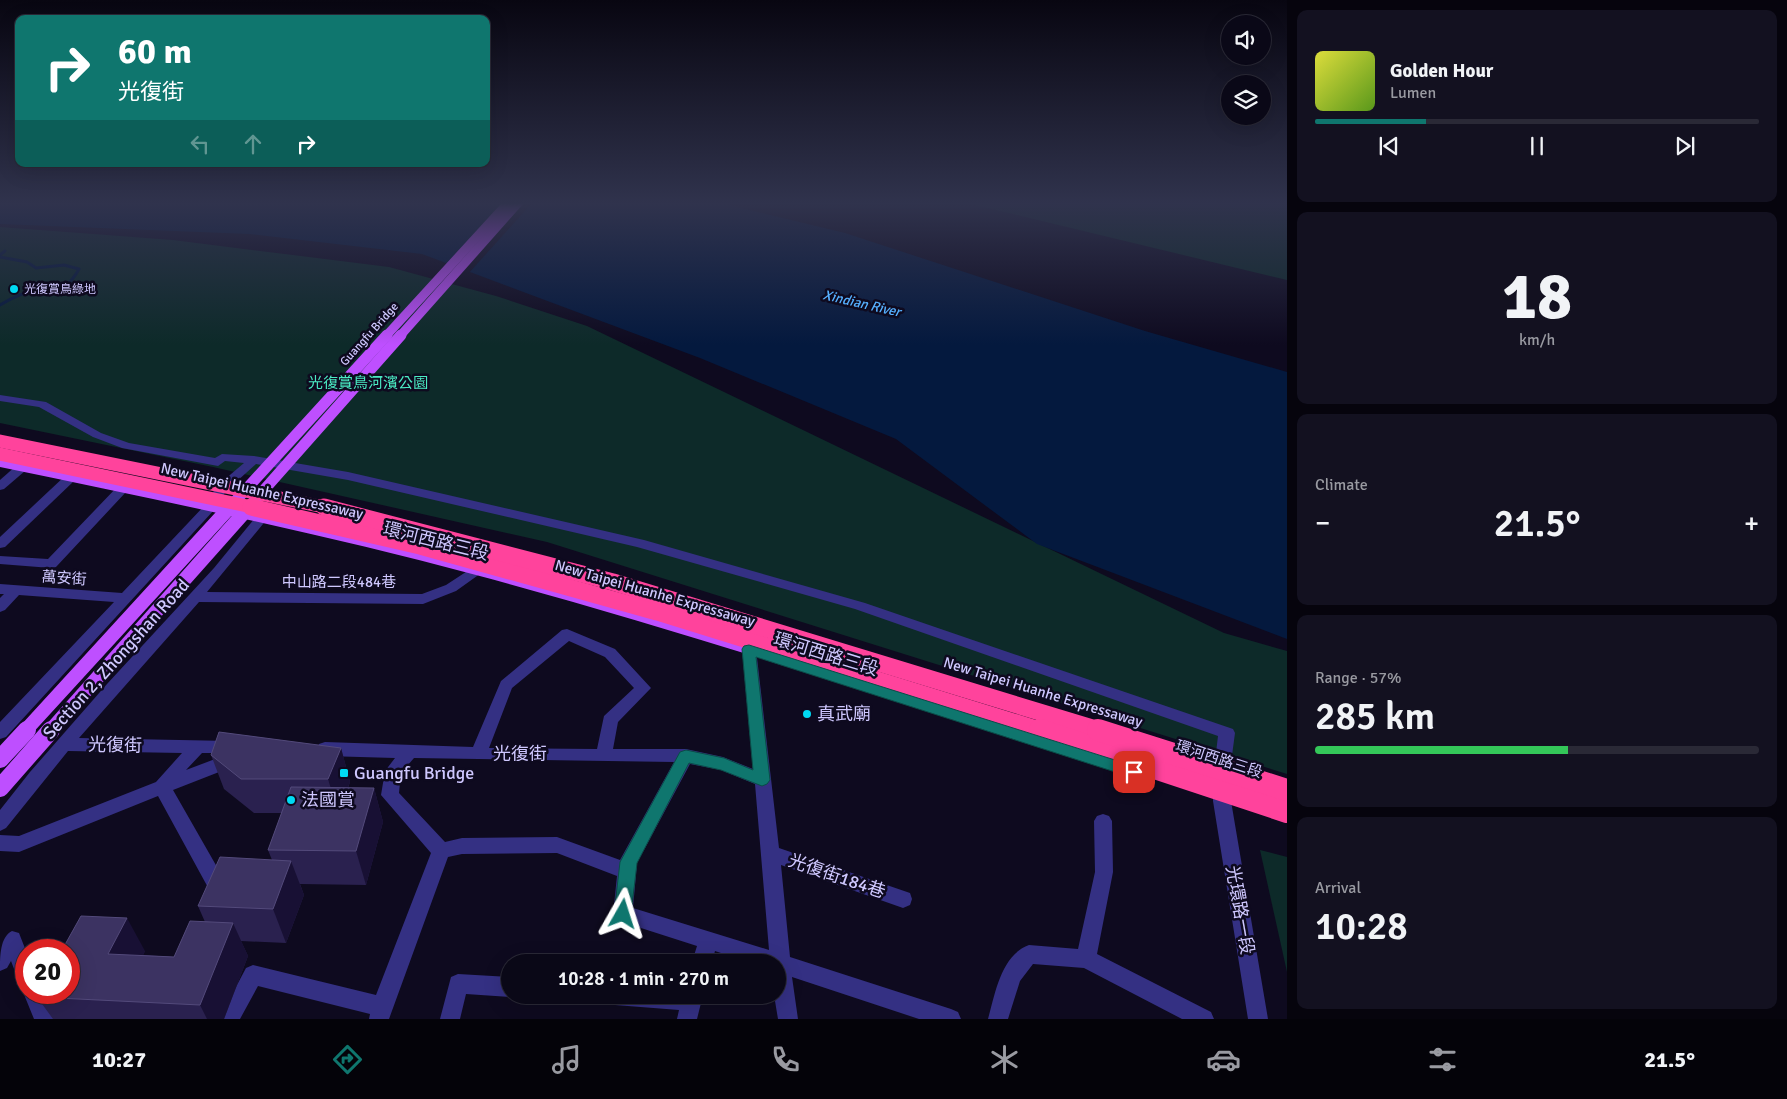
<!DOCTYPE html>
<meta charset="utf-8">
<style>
body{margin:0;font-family:Signika,"Noto Sans TC",sans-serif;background:#131120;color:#f1f3f6;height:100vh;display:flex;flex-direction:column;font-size:19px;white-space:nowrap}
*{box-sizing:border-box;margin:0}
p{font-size:16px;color:#999aa1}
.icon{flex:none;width:28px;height:28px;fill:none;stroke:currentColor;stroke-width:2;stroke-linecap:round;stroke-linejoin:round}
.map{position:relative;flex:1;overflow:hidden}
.details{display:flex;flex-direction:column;gap:10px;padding:10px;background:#06040d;width:500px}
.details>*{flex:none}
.guide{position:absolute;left:15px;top:15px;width:475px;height:152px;border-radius:10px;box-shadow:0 5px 20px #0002,0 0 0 1px #2a2936;background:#0f766e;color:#fff;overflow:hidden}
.controls{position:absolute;left:1221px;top:15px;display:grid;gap:10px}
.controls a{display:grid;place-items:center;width:50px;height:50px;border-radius:50%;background:#0a0817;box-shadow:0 5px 20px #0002,0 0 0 1px #2a2936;font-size:25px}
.speed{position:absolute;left:15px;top:939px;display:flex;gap:10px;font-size:25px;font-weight:700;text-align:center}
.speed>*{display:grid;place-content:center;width:65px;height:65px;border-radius:50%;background:#0a0817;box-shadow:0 5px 20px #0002,0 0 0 1px #2a2936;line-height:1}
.speed .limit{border:8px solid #d22;background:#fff;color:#111}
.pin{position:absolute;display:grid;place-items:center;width:42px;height:42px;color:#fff;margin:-21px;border-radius:10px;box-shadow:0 2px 8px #0006}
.me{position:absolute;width:55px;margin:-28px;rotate:6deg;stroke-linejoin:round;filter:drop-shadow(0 0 4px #0008)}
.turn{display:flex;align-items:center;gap:18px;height:105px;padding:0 20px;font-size:22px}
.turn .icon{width:65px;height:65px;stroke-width:2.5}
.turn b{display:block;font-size:35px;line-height:42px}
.lanes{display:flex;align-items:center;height:48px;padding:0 20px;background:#0003;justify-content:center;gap:25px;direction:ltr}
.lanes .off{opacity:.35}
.big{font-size:38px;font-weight:600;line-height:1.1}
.details .widget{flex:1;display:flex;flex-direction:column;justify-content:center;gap:8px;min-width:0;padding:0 18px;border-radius:10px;background:#131120}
.details .dial{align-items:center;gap:0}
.dial b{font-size:65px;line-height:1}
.song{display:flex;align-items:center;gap:15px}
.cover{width:60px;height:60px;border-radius:8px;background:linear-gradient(135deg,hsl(60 70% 55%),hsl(90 70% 35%))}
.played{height:5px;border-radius:2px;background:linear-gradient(90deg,#0f766e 25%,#2a2936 25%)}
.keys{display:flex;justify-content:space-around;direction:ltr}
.heat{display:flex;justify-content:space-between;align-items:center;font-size:28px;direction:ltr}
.charge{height:8px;border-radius:4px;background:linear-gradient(90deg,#34c759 57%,#2a2936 0)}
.trip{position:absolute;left:501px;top:954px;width:285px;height:50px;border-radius:25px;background:#0a0817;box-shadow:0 5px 20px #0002,0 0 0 1px #2a2936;font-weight:600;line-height:50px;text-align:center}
.tabs{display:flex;height:80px;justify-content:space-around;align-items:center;background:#040309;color:#999aa1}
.tabs .icon{width:35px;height:35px}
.tabs .selected{color:#0f766e}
.tabs b{font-size:22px;color:#f1f3f6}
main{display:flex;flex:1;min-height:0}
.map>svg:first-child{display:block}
</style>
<main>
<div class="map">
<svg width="1287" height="1019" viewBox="0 0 1287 1019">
<rect width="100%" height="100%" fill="#0e0a1f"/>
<g fill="#0d2a29">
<polygon points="967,203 1287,203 1287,280"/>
<polygon points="0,227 173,240 389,267 496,296 587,326 1224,633 1287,651 1287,774 547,542 213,467 0,423"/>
<polygon points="1260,850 1287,857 1287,972"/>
</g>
<polygon fill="#04193e" points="0,203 721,203 845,233 1145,331 1287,372 1287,639 1037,544 896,439 700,358 422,254 249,234 0,224"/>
<polygon fill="#0e0a1f" points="503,203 532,203 468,274 445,265"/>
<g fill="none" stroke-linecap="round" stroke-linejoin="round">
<g stroke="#04193e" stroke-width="3">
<polyline points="0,255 5,251"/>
<path d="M0,257L27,262L36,268L64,265L79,269C72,282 61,293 45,292C41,292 37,291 33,291C21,293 10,299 0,305"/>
</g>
<g fill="#343083" fill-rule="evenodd">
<polygon points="0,395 46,402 101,433 129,443 215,458 222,454 254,456 348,472 644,540 865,603 1233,729 1235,733 1229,778 1231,801 1268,1019 1248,1019 1213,801 1213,778 1218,736 855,609 637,547 348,480 256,464 226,491 214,510 6,737 0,739 0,722 114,602 19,595 5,610 0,612 0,598 4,594 0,594 0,584 122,593 205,505 217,486 244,463 225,461 218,466 122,448 93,437 39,407 0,401"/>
<polygon points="21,464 27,468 25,471 4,489 0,490 0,480 17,465"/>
<polygon points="70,474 76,478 74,481 5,547 0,548 0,537 66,475"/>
<polygon points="122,485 126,486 128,489 126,492 56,567 51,568 0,564 0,556 48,559 118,486"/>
<polygon points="268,506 274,510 272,513 207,592 422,594 446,585 472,568 482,568 484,571 456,591 423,604 199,602 79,738 230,741 236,742 238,747 236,752 230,753 202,753 186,770 231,753 237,755 239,760 237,765 173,790 225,881 227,887 225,893 218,895 211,893 158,796 19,852 0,851 0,835 19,836 156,782 182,753 68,751 6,828 0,831 0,810 30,772 107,684 214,568 264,507"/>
<path d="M567,629L615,649L651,688L618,722L613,749H686L723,757L753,769L742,649L744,645L749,644L754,645L756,649L779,848L910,893L912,899L910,905L903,908L781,865L790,957L951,1009L958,1012L961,1019H919L792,977L798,1019H778L774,995H778V962H748L715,951L712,962H692L697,946L616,920L613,914L617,876L557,853L462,854L448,857L389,1019H369L370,1014L258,986L240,1019H219L246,968L253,965L376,995L431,853L381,795L385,771L395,758L325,756L319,754L317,749L319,744L325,742L473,747L501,681L562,630ZM569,641L605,657L634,688L604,716L597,749L489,748L512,688ZM414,758L674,762L620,860L557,837L462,838L445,842L399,793L401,773ZM690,764L721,770L755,784L769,950L633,908L637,863Z"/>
<path d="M1103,814L1109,816L1112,821L1113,872L1097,954L1211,1012L1214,1019H1182L1084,968L1033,964L1020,981L1008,1019H988C995,994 1001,955 1029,945L1078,949L1095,872L1094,821L1097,816Z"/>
<path d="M12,931L19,933L26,951V992H43L54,1019H34L23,992L26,985L19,982L11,961L7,968L0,971C0,956 0,937 12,931Z"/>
<polygon points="458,974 510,977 510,995 515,995 510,997 466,994 460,1019 440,1019 451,977"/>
<polygon points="605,995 703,995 697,1019 677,1019 679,1010 615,1005 608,1002"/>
</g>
<path fill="#be4fff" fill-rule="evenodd" d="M0,459L210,503L477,567L754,645L1052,739L1058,740L1060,745L1058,750L1052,751C861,690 670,627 476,575C319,533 159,500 0,467Z"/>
<g stroke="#be4fff" stroke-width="9">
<polyline points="386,336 506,205"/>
<polyline points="400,336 518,203"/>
</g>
<g stroke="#be4fff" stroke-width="11">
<polyline points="229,508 387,335"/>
<polyline points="248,508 401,335"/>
</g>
<g stroke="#be4fff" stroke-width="14">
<polyline points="25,731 230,507"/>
<polyline points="50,731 249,507"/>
</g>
<g stroke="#be4fff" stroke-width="18">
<polyline points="0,759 27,730"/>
<polyline points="0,788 51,730"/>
</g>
<g stroke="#ff439c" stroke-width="13">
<polyline points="0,441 329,508"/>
<polyline points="0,454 257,508"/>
</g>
<g stroke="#ff439c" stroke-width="17">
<polyline points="251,507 420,546 657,612 1043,731"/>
<polyline points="324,507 613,582 1102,731"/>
</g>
<g stroke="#ff439c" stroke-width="22">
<polyline points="1040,730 1287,812"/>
<polyline points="1098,730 1287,790"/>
</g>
</g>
<polygon fill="#2a214f" points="341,748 350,782 348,788 374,788 383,822 366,885 300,884 304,895 286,943 241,941 248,956 224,1019 53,1019 37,997 145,951 143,955 174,957 205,922 198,906 272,860 268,850 282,813 254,813 224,789 211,755"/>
<g fill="#181034">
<polygon points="341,748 350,782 338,812 328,779"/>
<polygon points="374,788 383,822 366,885 356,851"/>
<polygon points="291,861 304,895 286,943 273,909"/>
<polygon points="127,918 145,951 128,987 108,954"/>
<polygon points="233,923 248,956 224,1019 207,1019 200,1005"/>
</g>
<g fill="#3c3362" stroke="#534a7b">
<polygon points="219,732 341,748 328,779 241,779 211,755"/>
<polygon points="291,787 374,788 356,851 268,850"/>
<polygon points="220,857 291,861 273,909 198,906"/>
<polygon points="81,916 127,918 108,954 174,957 190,921 233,923 200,1005 37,997 39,992 69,992 69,950 62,950"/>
</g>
<linearGradient id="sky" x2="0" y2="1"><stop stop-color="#080611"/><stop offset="0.59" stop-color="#30334d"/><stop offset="1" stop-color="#30334d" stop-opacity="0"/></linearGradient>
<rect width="1287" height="345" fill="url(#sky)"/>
<polygon fill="#0f766e" stroke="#0a4d48" points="749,645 1134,766 1139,768 1141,772 1139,777 1134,778 756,657 770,780 767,784 762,786 721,770 689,763 637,863 631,914 629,920 623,922 616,920 614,914 620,862 680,752 686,750 724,758 753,770 742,649 744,646"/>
<g fill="#00daf3" stroke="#0e0a1f" stroke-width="2">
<circle cx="14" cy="289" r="5"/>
<circle cx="807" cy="714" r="5"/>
<rect x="339" y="768" width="10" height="10" rx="2.5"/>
<circle cx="291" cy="800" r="5"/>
</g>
<g text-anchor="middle" stroke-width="5" stroke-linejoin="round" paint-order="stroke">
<g font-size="12" fill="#cfc8ff" stroke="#0e0a1f" text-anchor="start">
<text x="24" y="293">光復賞鳥綠地</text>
</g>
<g font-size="12" fill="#cfc8ff" stroke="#0e0a1f">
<text transform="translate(369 334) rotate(-48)" y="4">Guangfu Bridge</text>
</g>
<g font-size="14" font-style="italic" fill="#56b0ff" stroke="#0e0a1f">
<text transform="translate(862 303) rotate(13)" y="5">Xindian River</text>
</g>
<g font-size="15" fill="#4aeac3" stroke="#0e0a1f">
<text x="368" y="388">光復賞鳥河濱公園</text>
</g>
<g font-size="15" fill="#cfc8ff" stroke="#0e0a1f">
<text transform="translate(262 491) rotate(13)" y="5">New Taipei Huanhe Expressaway</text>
<text transform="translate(64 578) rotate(4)" y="5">萬安街</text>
<text x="339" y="587">中山路二段484巷</text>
<text transform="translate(655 593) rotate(16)" y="5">New Taipei Huanhe Expressaway</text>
<text transform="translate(1043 692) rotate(17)" y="5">New Taipei Huanhe Expressaway</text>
<text transform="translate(1219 759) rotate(18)" y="5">環河西路三段</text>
</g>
<g font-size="18" fill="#cfc8ff" stroke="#0e0a1f">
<text transform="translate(436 541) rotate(14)" y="6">環河西路三段</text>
<text transform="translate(826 654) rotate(17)" y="6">環河西路三段</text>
<text transform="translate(116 659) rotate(-48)" y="6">Section 2, Zhongshan Road</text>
<text transform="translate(115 745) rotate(1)" y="6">光復街</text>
<text x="520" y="760">光復街</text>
<text transform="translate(837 876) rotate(19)" y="6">光復街184巷</text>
<text transform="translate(1240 910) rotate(80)" y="6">光環路一段</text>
</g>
<g font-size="18" fill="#cfc8ff" stroke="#0e0a1f" text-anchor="start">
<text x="817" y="720">真武廟</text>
<text x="354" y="779">Guangfu Bridge</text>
<text x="301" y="806">法國賞</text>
</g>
</g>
</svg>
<div class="controls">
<a><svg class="icon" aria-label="sound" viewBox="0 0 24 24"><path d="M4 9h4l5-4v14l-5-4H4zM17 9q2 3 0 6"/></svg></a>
<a><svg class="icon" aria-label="layers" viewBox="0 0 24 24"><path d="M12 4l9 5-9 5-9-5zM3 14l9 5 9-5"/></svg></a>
</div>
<div class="speed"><div class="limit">20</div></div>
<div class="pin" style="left:1134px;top:772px;background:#d93025"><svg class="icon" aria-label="arrive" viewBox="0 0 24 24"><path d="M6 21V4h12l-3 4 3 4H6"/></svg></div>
<svg class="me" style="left:623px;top:914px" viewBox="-20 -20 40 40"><path d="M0-17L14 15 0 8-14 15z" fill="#0f766e" stroke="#fff" stroke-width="4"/></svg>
<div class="trip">10:28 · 1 min · 270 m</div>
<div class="guide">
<div class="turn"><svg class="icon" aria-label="right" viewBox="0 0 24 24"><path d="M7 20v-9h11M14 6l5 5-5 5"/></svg><div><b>60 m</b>光復街</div></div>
<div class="lanes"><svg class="icon off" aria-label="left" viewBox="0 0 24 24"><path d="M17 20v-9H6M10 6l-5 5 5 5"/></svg><svg class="icon off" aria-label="ahead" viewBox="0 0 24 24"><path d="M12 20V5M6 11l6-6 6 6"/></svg><svg class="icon" aria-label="right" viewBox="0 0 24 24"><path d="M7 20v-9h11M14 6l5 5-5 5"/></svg></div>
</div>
</div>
<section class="details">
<div class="widget">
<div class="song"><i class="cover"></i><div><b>Golden Hour</b><p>Lumen</p></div></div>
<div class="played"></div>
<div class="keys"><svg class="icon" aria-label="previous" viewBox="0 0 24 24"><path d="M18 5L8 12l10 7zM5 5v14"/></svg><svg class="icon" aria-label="pause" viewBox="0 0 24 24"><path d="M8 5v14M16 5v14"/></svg><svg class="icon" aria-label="next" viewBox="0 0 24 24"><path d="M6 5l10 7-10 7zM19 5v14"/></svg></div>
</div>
<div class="widget dial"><b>18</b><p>km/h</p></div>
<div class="widget"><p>Climate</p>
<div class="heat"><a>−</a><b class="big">21.5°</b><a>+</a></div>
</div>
<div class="widget"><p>Range · 57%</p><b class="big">285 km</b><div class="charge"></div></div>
<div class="widget"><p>Arrival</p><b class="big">10:28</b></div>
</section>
</main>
<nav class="tabs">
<b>10:27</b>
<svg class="icon selected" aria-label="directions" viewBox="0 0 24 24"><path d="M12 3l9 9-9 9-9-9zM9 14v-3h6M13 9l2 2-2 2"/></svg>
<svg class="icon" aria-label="music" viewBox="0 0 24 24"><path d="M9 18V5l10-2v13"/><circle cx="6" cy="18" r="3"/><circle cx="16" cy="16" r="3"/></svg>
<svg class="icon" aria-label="phone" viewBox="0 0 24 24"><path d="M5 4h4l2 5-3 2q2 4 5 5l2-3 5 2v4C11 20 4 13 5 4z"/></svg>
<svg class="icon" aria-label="climate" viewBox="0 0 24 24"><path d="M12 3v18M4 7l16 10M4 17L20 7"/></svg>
<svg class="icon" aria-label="car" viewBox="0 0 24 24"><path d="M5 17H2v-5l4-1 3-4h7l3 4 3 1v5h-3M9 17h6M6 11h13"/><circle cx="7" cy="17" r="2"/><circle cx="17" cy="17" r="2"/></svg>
<svg class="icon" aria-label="filters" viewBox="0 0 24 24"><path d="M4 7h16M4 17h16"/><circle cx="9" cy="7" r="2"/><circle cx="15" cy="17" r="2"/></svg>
<b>21.5°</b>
</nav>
